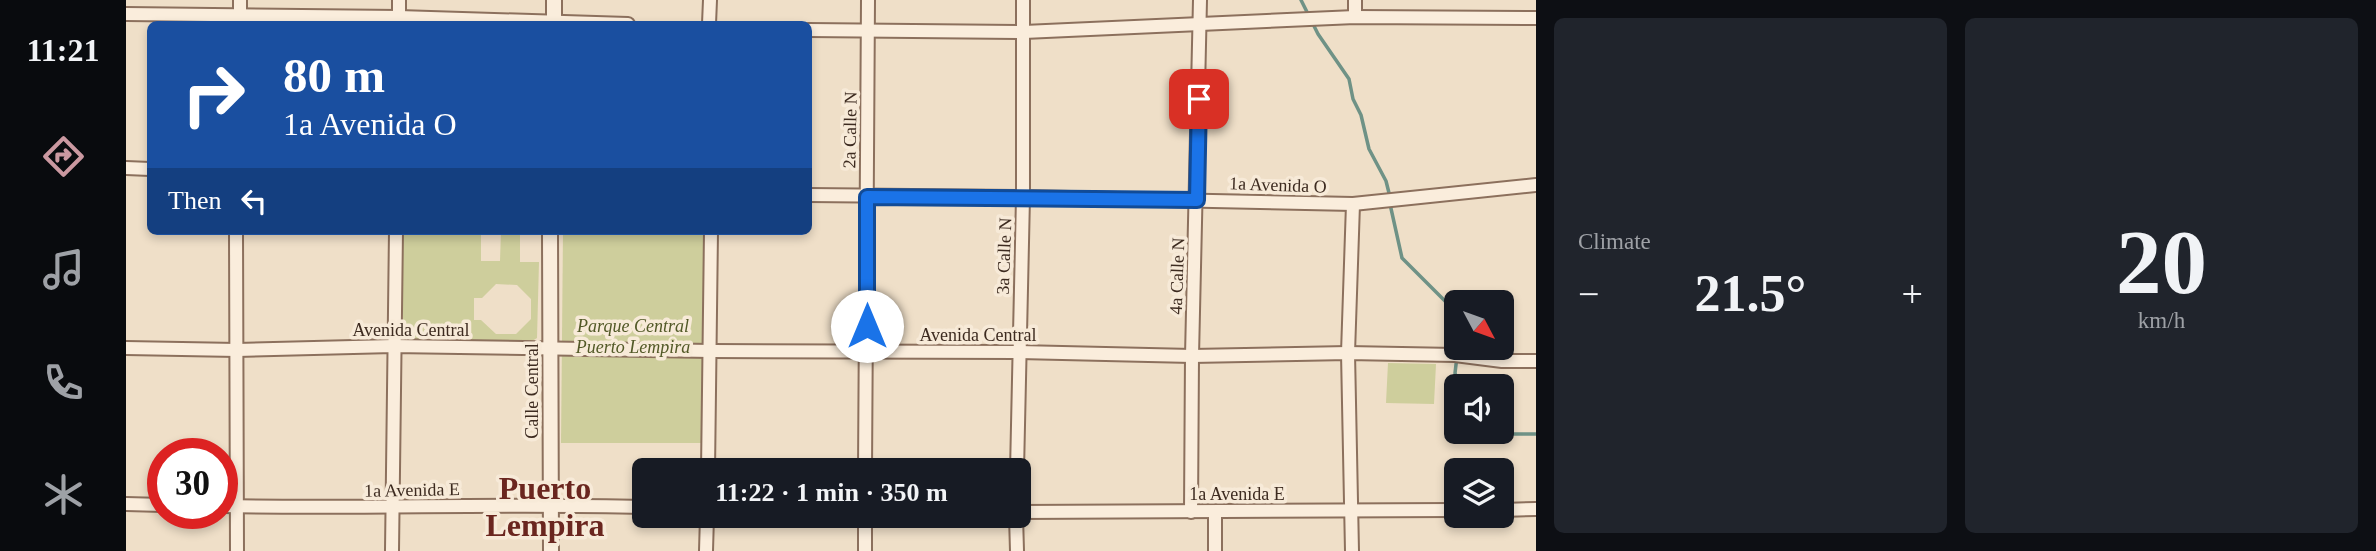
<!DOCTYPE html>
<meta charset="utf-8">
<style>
body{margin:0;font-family:"Times New Roman",serif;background:#20242c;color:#f1f3f6;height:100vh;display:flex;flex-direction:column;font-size:26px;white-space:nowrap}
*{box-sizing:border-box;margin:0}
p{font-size:23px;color:#9ea1a6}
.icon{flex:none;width:38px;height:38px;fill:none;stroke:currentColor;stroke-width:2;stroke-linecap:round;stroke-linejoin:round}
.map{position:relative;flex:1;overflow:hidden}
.side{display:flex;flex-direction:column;gap:18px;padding:18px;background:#0d0f14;width:840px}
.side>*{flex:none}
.hud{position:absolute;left:21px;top:21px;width:665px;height:214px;border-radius:10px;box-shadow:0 4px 10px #0003;background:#1a4fa0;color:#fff;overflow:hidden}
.needle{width:46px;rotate:131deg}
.tools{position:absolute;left:1318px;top:290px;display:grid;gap:14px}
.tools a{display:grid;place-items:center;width:70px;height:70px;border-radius:10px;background:#171b24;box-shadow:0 4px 10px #0003;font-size:35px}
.speed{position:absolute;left:21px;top:438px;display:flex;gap:14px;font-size:35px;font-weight:700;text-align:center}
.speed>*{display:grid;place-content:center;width:91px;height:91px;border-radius:50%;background:#171b24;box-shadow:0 4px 10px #0003;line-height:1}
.speed .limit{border:10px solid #d22;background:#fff;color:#111}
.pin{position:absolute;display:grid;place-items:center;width:60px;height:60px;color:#fff;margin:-30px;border-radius:14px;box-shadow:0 4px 10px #0006}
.me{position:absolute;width:77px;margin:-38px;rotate:0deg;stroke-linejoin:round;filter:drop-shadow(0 0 5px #0008)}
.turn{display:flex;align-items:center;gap:24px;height:147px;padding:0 21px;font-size:32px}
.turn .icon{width:91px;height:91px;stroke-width:2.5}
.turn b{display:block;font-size:49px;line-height:60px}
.then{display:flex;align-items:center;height:66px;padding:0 21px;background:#0003;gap:14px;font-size:26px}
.big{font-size:52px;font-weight:800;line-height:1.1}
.side .tile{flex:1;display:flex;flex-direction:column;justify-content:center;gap:10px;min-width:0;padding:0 24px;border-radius:10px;background:#20242c}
.side .dial{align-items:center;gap:0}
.dial b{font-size:91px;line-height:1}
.heat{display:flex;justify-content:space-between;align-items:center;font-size:38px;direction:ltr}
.side .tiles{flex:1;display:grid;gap:18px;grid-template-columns:repeat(2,1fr)}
.trip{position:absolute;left:506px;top:458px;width:399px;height:70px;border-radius:10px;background:#171b24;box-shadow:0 4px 10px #0003;font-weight:800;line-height:70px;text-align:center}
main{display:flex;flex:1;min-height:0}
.tab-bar{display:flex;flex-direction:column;width:126px;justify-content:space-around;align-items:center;background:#090b0e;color:#9ea1a6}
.tab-bar .icon{width:49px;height:49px}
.tab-bar .selected{color:#cb99a1}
.tab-bar b{font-size:32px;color:#f1f3f6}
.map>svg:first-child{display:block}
</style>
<main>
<nav class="tab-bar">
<b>11:21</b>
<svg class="icon selected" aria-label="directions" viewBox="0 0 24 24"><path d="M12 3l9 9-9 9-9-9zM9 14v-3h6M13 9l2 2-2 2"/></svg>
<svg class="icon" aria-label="music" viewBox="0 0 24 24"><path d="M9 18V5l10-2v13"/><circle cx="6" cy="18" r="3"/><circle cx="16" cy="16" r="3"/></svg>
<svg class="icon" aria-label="phone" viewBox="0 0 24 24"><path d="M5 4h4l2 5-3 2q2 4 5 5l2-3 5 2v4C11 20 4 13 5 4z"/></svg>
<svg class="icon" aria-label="climate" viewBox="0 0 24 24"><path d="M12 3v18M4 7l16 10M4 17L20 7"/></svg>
</nav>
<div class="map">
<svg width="1410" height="551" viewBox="0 0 1410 551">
<rect width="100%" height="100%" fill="#efdfc8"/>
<g fill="#cece9c" fill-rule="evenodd">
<path d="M277,231H355V261H374L375,231H394V262H413L411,338L406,341L277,340ZM370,284L391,285L405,299V319L390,334H370L355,320H348V298H356Z"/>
<polygon points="437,231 578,231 576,443 435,443"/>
<polygon points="1262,363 1310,364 1308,404 1260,403"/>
</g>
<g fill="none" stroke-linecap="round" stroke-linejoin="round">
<g stroke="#6f9286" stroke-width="3.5">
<polyline points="1175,0 1192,34 1223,79 1227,99 1235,115 1243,149 1260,181 1264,197"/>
<polyline points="1264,204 1276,258 1319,301 1330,317"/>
<polyline points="1332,348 1329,373 1333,387"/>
<polyline points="1376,430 1381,434 1410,434"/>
</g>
<defs>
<g id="minor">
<polyline points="0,14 273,17 502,24"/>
<polyline points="1229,17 1229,0"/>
<polyline points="114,24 114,0"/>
<polyline points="273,24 273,0"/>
<polyline points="583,24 584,0"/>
<polyline points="682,30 898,32 1229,17 1410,18"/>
<polyline points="0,168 24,169"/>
<polyline points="682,195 897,197 1227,204 1410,185"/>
<polyline points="110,231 111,551"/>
<polyline points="0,348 111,350 267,346 585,351 893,352 1066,356 1222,353 1329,355 1376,361 1410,361"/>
<polyline points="582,471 585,231"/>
<polyline points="739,471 742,0"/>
<polyline points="891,471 897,197 897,0"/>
<polyline points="0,504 37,505"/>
<path d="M96,506C237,509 377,503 518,507"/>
<polyline points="1376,510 1410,509"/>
<polyline points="892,512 1330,510"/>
<polyline points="1065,512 1066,356 1074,0"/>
<polyline points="739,516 739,551"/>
<polyline points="890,516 891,551"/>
<polyline points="266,551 270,231"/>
<polyline points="580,551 581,516"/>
<polyline points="1089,551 1089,513"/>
<polyline points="1226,551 1222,353 1227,204"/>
</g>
<g id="tertiary">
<polyline points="428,0 428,24"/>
<polyline points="424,231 425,551"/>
</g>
</defs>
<use href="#minor" stroke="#8c705d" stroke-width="16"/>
<use href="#tertiary" stroke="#8c705d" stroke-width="18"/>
<use href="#minor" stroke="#faeddc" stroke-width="12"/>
<use href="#tertiary" stroke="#faeddc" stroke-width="14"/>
</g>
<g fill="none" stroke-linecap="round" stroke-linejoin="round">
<defs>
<polyline id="route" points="741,326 741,197 1071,200 1073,99"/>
</defs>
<use href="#route" stroke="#114b97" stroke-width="18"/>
<use href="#route" stroke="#1a73e8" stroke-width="12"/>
</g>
<g text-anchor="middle" stroke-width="7" stroke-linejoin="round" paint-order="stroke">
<g font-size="18" fill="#3d2b20" stroke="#f7ead8">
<text transform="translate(724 130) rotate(-89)" y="6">2a Calle N</text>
<text transform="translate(1152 185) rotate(2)" y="6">1a Avenida O</text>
<text transform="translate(878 256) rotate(-88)" y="6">3a Calle N</text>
<text transform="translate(1051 276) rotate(-88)" y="6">4a Calle N</text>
<text x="285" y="336">Avenida Central</text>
<text x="852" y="341">Avenida Central</text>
<text transform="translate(406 391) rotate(-90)" y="6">Calle Central</text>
<text transform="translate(286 490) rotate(-1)" y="6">1a Avenida E</text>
<text x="1111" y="500">1a Avenida E</text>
</g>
<g font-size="18" font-style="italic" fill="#525927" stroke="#f7ead8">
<text x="507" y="332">Parque Central<tspan x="507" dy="21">Puerto Lempira</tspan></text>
</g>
<g font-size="32" font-weight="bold" fill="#6a261f" stroke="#f7ead8">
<text x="419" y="499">Puerto<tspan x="419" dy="37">Lempira</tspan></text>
</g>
</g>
</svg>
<div class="tools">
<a><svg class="needle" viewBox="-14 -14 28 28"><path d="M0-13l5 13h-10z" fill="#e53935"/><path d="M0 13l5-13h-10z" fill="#9ea1a6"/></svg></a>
<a><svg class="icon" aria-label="sound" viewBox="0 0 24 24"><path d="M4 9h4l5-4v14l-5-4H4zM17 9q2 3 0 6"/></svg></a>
<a><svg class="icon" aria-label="layers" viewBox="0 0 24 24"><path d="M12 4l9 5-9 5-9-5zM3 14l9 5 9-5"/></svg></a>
</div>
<div class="speed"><div class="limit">30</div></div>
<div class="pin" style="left:1073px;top:99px;background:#d93025"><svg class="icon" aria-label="arrive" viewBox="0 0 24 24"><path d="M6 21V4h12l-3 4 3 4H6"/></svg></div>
<svg class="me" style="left:741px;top:326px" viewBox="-20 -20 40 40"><circle r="19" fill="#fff"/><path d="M0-13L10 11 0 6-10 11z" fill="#1a73e8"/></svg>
<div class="trip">11:22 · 1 min · 350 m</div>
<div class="hud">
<div class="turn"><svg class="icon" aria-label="right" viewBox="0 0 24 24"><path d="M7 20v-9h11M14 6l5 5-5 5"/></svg><div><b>80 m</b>1a Avenida O</div></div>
<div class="then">Then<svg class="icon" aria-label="left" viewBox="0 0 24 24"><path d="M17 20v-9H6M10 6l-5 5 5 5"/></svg></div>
</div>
</div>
<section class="side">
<div class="tiles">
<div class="tile"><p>Climate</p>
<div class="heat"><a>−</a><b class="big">21.5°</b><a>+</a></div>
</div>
<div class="tile dial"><b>20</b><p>km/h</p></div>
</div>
</section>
</main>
